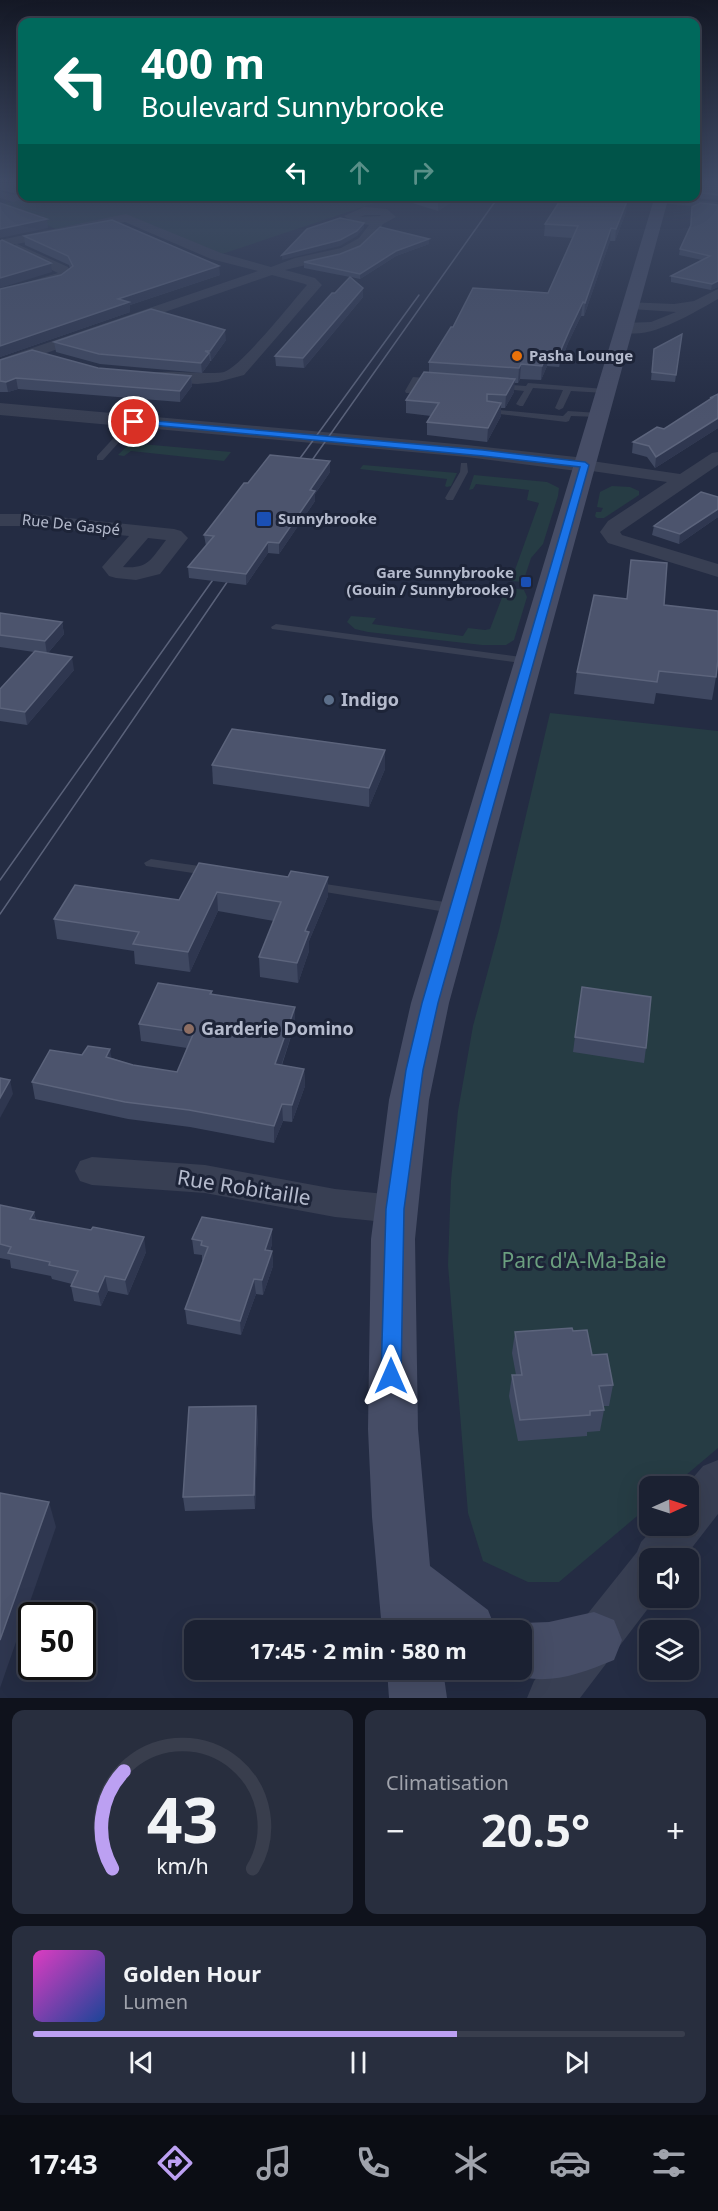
<!DOCTYPE html>
<html lang="fr">
<meta charset="utf-8">
<style>
body{margin:0;font-family:"Noto Sans",sans-serif;background:#282e3e;color:#f1f3f6;height:100vh;display:flex;flex-direction:column;font-size:22px;white-space:nowrap}
*{box-sizing:border-box;margin:0}
p{font-size:20px;color:#a0a3ac}
.icon{flex:none;width:33px;height:33px;fill:none;stroke:currentColor;stroke-width:2;stroke-linecap:round;stroke-linejoin:round}
.map{position:relative;height:1698px;overflow:hidden}
.panel{display:flex;flex-direction:column;gap:12px;padding:12px;background:#0f121c;flex:1}
.panel>*{flex:none}
.banner{position:absolute;left:18px;top:18px;width:682px;height:183px;border-radius:12px;box-shadow:0 6px 24px #0002,0 0 0 2px #393e4d;background:#00695c;color:#fff;overflow:hidden}
.needle{width:39px;rotate:87deg}
.fabs{position:absolute;left:639px;top:1476px;display:grid;gap:12px}
.fabs a{display:grid;place-items:center;width:60px;height:60px;border-radius:12px;background:#1b2132;box-shadow:0 6px 24px #0002,0 0 0 2px #393e4d;font-size:30px}
.speed{position:absolute;left:18px;top:1602px;display:flex;gap:12px;font-size:30px;font-weight:700;text-align:center}
.speed>*{display:grid;place-content:center;width:78px;height:78px;border-radius:50%;background:#1b2132;box-shadow:0 6px 24px #0002,0 0 0 2px #393e4d;line-height:1}
.speed .limit{border:3px solid #111;border-radius:9px;background:#fff;color:#111}
.pin{position:absolute;display:grid;place-items:center;width:51px;height:51px;color:#fff;margin:-26px;border:3px solid #fff;border-radius:50%;box-shadow:0 2px 6px #0007}
.me{position:absolute;width:66px;margin:-33px;rotate:0deg;stroke-linejoin:round;filter:drop-shadow(0 0 4px #0008)}
.turn{display:flex;align-items:center;gap:21px;height:126px;padding:0 24px;font-size:27px}
.turn .icon{width:78px;height:78px;stroke-width:2.5}
.turn b{display:block;font-size:42px;line-height:51px}
.lanes{display:flex;align-items:center;height:57px;padding:0 24px;background:#0003;justify-content:center;gap:30px;direction:ltr}
.lanes .off{opacity:.35}
.big{font-size:45px;font-weight:700;line-height:1.1}
.panel .card{flex:1;display:flex;flex-direction:column;justify-content:center;gap:9px;min-width:0;padding:0 21px;border-radius:12px;background:#282e3e}
.panel .dial{align-items:center;gap:0}
.dial svg{height:156px;overflow:visible;fill:none;stroke:#393e4d;stroke-width:7;stroke-linecap:round;text-anchor:middle}
.dial text{fill:#f1f3f6;stroke:none}
.song{display:flex;align-items:center;gap:18px}
.cover{width:72px;height:72px;border-radius:9px;background:linear-gradient(135deg,hsl(310 70% 55%),hsl(220 70% 35%))}
.played{height:6px;border-radius:3px;background:linear-gradient(90deg,#bca0f2 65%,#393e4d 65%)}
.keys{display:flex;justify-content:space-around;direction:ltr}
.heat{display:flex;justify-content:space-between;align-items:center;font-size:33px;direction:ltr}
.panel .tiles{flex:1;display:grid;gap:12px;grid-template-columns:1fr 1fr}
.card:last-child{grid-column:span 2}
.trip{position:absolute;left:184px;top:1620px;width:348px;height:60px;border-radius:12px;background:#1b2132;box-shadow:0 6px 24px #0002,0 0 0 2px #393e4d;font-weight:700;line-height:60px;text-align:center}
.menu{display:flex;height:96px;justify-content:space-around;align-items:center;background:#0b0d14;color:#a0a3ac}
.menu .icon{width:42px;height:42px}
.menu .on{color:#bca0f2}
.menu b{font-size:27px;color:#f1f3f6}
.map>svg:first-child{display:block}
</style>
<div class="map">
<svg width="718" height="1698" viewBox="0 0 718 1698">
<rect width="100%" height="100%" fill="#242c43"/>
<g fill="#263c44">
<polygon points="40,196 393,197 216,256 126,218 60,231 1,204"/>
<polygon points="130,443 231,452 224,461 131,451 124,456 118,455"/>
<polygon points="363,465 457,473 451,486 447,487 445,486 447,479 360,469"/>
<polygon points="474,475 547,482 559,488 558,496 543,544 531,558 523,582 511,581 539,503 527,500 529,490 476,484 473,489 469,490"/>
<polygon points="612,486 630,487 639,491 639,495 604,518 597,518 595,516 596,512 601,512 603,508 597,507 600,492"/>
<polygon points="506,587 524,590 527,597 514,640 506,645 482,645 368,632 355,629 347,622 351,616 376,618 372,624 463,636 468,628 485,630 490,629"/>
<polygon points="550,713 718,731 718,1448 673,1486 650,1486 649,1506 559,1582 528,1582 483,1561 468,1513 448,1265 451,1180 458,1111 473,1026 499,930"/>
</g>
<g fill="none" stroke-linecap="round" stroke-linejoin="round">
<g fill="#383f53" fill-rule="evenodd">
<polygon points="413,377 437,379 441,381 437,383 418,382 412,393 406,393 405,391"/>
<polygon points="528,383 605,389 609,391 605,393 571,391 563,408 559,410 555,408 563,390 533,388 523,406 520,406 516,404 524,391 498,388 494,386 498,384 526,386"/>
<polygon points="488,409 563,416 568,411 599,413 603,415 599,417 571,416 569,421 566,422 491,413 488,413"/>
<polygon points="131,419 138,421 103,460 97,460 97,456"/>
<polygon points="461,463 467,463 468,472 453,500 447,500 445,498 460,472"/>
<polygon points="276,624 529,658 535,661 529,664 272,629 271,627"/>
<polygon points="151,859 213,868 220,872 213,876 146,866 144,863"/>
<polygon points="312,882 458,904 465,909 458,914 307,889 305,886 307,883"/>
</g>
<g fill="#383f53" fill-rule="evenodd">
<polygon points="0,191 14,195 22,193 22,196 31,196 13,202 0,198"/>
<polygon points="660,198 718,202 718,208 656,203 656,199"/>
<path d="M364,207L387,209L396,217L383,224L376,235L359,249L339,257L285,270L315,278L322,285L244,375L218,382L197,384L155,381L147,376C154,367 208,376 224,372C241,367 292,302 307,285L305,284L272,275L0,369V359L258,271L211,259L125,222L17,244L68,267L72,275L62,282L0,298V290L58,273L13,251L11,248L16,244L0,248V240L126,214L221,253L271,267L295,258L341,248L359,238L369,225L355,223L344,216ZM365,215H380L381,216L360,217Z"/>
<path d="M718,289V299C698,310 637,349 617,327L624,323L651,322L676,312L631,309L624,305L626,302L674,304L694,301Z"/>
<polygon points="718,452 718,465 620,532 622,535 718,564 718,577 608,543 600,532 608,521 667,482 585,470 579,469 576,465 579,461 585,460 680,474 712,453"/>
<path d="M0,514H30L174,529L181,531L188,538L160,574L136,580L116,578L109,576L102,567L129,536L30,526H0ZM148,538L166,540C151,559 149,569 123,567Z"/>
<polygon points="92,1157 205,1165 335,1189 395,1195 408,1199 413,1209 408,1219 395,1223 335,1217 205,1193 92,1185 80,1181 75,1171 80,1161"/>
<polygon points="718,1460 718,1514 684,1558 650,1558 650,1598 656,1598 580,1698 527,1698 534,1681 637,1552 641,1542 656,1526 688,1526 688,1486 686,1486 703,1466"/>
</g>
<polygon fill="#383f53" fill-rule="evenodd" points="0,403 467,445 585,458 593,460 596,465 593,470 585,472 467,457 0,415"/>
<g fill="#464d66" fill-rule="evenodd">
<polygon points="655,196 669,196 449,1003 429,1100 415,1239 418,1429 430,1566 488,1610 496,1630 382,1630 372,1517 368,1429 371,1239 389,1100 411,1003"/>
<path d="M594,1612L614,1620L622,1640L614,1660C575,1676 542,1688 502,1671L522,1670V1630H503L522,1623L549,1622Z"/>
<polygon points="387,1670 443,1670 447,1698 389,1698"/>
</g>
<g stroke="#5a627a" stroke-width="1.5">
<polyline points="290,472 419,295"/>
<polyline points="303,473 499,196"/>
<polyline points="0,880 222,567"/>
<polyline points="0,914 236,569"/>
</g>
</g>
<g fill="#3f4861">
<polygon points="0,183 22,183 22,192 21,191 14,193 0,190"/>
<polygon points="718,183 718,200 702,199 696,195 696,188"/>
<polygon points="406,196 461,196 438,211 406,201"/>
<polygon points="563,196 624,196 623,200 627,201 626,212 615,241 610,241 584,316 581,316 568,343 559,367 547,366 541,380 520,379 518,383 514,383 514,392 505,408 501,408 501,416 487,442 427,435 427,422 431,416 406,413 406,400 429,372 429,362 453,327 548,293 572,238 544,236 545,224"/>
<polygon points="718,205 718,287 711,290 671,282 671,276 702,260 679,255 680,249 690,226 691,213"/>
<polygon points="24,236 220,275 130,305 130,312 0,357 0,289 61,275 70,268 69,265 25,245"/>
<polygon points="429,244 396,256 360,279 351,277 363,288 363,297 304,368 276,366 275,356 350,277 304,268 304,262"/>
<polygon points="682,334 675,382 651,380 654,349"/>
<polygon points="226,340 211,361 209,361 210,362 202,373 100,364 56,352 54,342"/>
<polygon points="0,360 191,376 192,386 180,402 18,389 8,392 0,392"/>
<polygon points="718,394 718,428 655,468 647,457 632,453 633,442 664,429 710,400 710,398"/>
<polygon points="330,461 330,472 315,494 315,501 279,554 268,553 246,585 189,578 188,567 206,546 204,535 248,483"/>
<polygon points="718,497 718,517 679,544 652,535 654,526"/>
<polygon points="664,605 716,677 712,700 656,693 654,704 574,694 577,672"/>
<polygon points="0,613 62,622 64,634 48,653 74,670 27,725 0,721 0,689 34,652 0,647"/>
<polygon points="385,750 385,769 369,807 213,784 212,765"/>
<polygon points="288,877 328,877 328,896 309,941 309,951 298,983 260,977 259,957 274,921 218,911 190,972 135,964 134,951 57,939 54,919 179,900"/>
<polygon points="212,991 212,995 295,1007 295,1024 282,1065 304,1069 305,1086 292,1122 283,1121 274,1143 190,1127 128,1119 35,1099 32,1082 112,1058 133,1065 177,1072 187,1048 141,1041 139,1024"/>
<polygon points="575,1037 646,1048 644,1063 573,1052"/>
<polygon points="0,1205 34,1212 36,1220 146,1252 128,1295 108,1291 101,1306 74,1301 71,1286 72,1284 52,1279 51,1276 11,1268 10,1260 0,1258"/>
<polygon points="192,1239 272,1244 270,1251 272,1251 273,1266 263,1295 256,1294 241,1335 187,1324 185,1309 203,1260 202,1260 202,1255 194,1254"/>
<polygon points="573,1331 592,1355 613,1385 609,1406 603,1406 604,1410 600,1431 587,1432 587,1436 518,1441 509,1396 512,1375 516,1375 512,1353 515,1332"/>
<polygon points="258,1420 255,1509 185,1511 183,1497"/>
</g>
<g fill="#2f3750">
<polygon points="17,183 20,183 21,191 14,193 13,184"/>
<polygon points="443,196 461,196 438,211 438,200"/>
<polygon points="627,201 626,212 615,241 616,229"/>
<polygon points="47,219 48,228 0,238 0,229"/>
<polygon points="364,223 364,228 357,236 340,246 282,260 282,255"/>
<polygon points="611,228 610,241 584,316 585,303"/>
<polygon points="429,239 429,244 396,256 360,279 360,274 396,251"/>
<polygon points="51,263 52,272 0,288 0,278"/>
<polygon points="219,266 220,275 130,305 130,312 0,357 0,346 118,299"/>
<polygon points="718,281 718,287 711,290 712,284"/>
<polygon points="363,288 363,297 304,368 303,358"/>
<polygon points="583,302 581,316 568,343 559,367 560,352 570,329"/>
<polygon points="225,330 226,340 211,361 210,351"/>
<polygon points="548,351 547,366 541,380 542,366"/>
<polygon points="209,353 210,362 202,373 201,363"/>
<polygon points="521,364 520,379 518,383 519,368"/>
<polygon points="191,376 192,386 180,402 180,391"/>
<polygon points="16,378 18,389 8,392 6,382"/>
<polygon points="515,379 514,392 505,408 506,395"/>
<polygon points="501,403 501,416 487,442 488,428"/>
<polygon points="718,418 718,428 655,468 656,457"/>
<polygon points="330,461 330,472 315,494 315,501 279,554 279,543 310,490"/>
<polygon points="718,509 718,517 679,544 680,534"/>
<polygon points="268,542 268,553 246,585 246,574"/>
<polygon points="62,622 64,634 47,654 45,641"/>
<polygon points="72,657 74,670 27,725 25,712"/>
<polygon points="385,750 385,769 369,807 369,788"/>
<polygon points="328,877 328,896 309,941 309,951 298,983 297,963 305,931"/>
<polygon points="217,892 218,911 190,972 188,952"/>
<polygon points="295,1007 295,1024 276,1081 275,1064"/>
<polygon points="110,1049 113,1066 106,1057"/>
<polygon points="304,1069 305,1086 292,1122 292,1105"/>
<polygon points="10,1080 13,1094 0,1118 0,1098"/>
<polygon points="282,1104 283,1121 274,1143 274,1126"/>
<polygon points="34,1212 37,1226 30,1219"/>
<polygon points="272,1229 272,1244 266,1264 265,1250"/>
<polygon points="144,1237 146,1252 128,1295 125,1280"/>
<polygon points="272,1251 273,1266 263,1295 262,1280"/>
<polygon points="105,1276 108,1291 101,1306 98,1292"/>
<polygon points="254,1279 256,1294 241,1335 240,1321"/>
<polygon points="256,1406 258,1420 255,1509 254,1495"/>
<polygon points="49,1502 56,1527 0,1688 0,1640"/>
</g>
<g fill="#4c546d" stroke="#5c647c" stroke-width="1.5">
<polygon points="698,183 718,183 718,195 703,193 696,189"/>
<polygon points="429,196 443,196 438,200"/>
<polygon points="563,196 621,196 620,200 627,201 616,229 611,228 585,303 583,302 570,329 560,352 548,351 542,366 521,364 519,368 429,362 451,327 453,327 473,288 548,293 578,226 545,224"/>
<polygon points="0,203 47,219 0,229"/>
<polygon points="700,203 718,205 718,281 712,284 671,276 710,256 680,249 691,225 692,207"/>
<polygon points="340,218 364,223 357,231 340,240 282,255 307,229"/>
<polygon points="112,220 219,266 118,299 129,302 0,346 0,289 61,275 73,266 68,256 24,236"/>
<polygon points="380,227 429,239 396,251 360,274 304,262 340,254 360,246"/>
<polygon points="2,240 51,263 0,278 0,241"/>
<polygon points="350,277 363,288 303,358 275,356 332,293 335,293"/>
<polygon points="151,309 225,330 210,351 205,351 209,353 201,363 99,354 54,342"/>
<polygon points="682,334 676,375 652,372 654,349"/>
<polygon points="32,350 98,368 191,376 180,391 16,378 6,382 0,381 0,360"/>
<polygon points="424,372 515,379 506,395 487,394 487,401 501,403 488,428 427,422 439,403 406,400"/>
<polygon points="718,394 718,418 656,457 649,446 633,442 657,427 664,429 712,398 710,398"/>
<polygon points="270,455 330,461 310,490 315,491 279,543 268,542 246,574 188,567 214,536 204,535 244,483 248,483"/>
<polygon points="701,492 718,497 718,509 680,534 654,526"/>
<polygon points="631,560 667,563 664,605 718,611 718,659 716,677 659,671 657,682 577,672 594,595 627,599"/>
<polygon points="0,613 62,622 45,641 0,635"/>
<polygon points="35,651 72,657 25,712 0,708 0,689"/>
<polygon points="232,729 385,750 369,788 212,765"/>
<polygon points="199,863 288,877 291,871 328,877 305,931 309,932 297,963 259,957 281,902 217,892 188,952 133,944 139,932 54,919 75,885 179,900"/>
<polygon points="158,983 212,991 210,994 295,1007 275,1064 304,1069 292,1105 282,1104 274,1126 189,1110 125,1102 32,1082 50,1050 82,1055 88,1046 110,1049 106,1057 133,1065 177,1072 194,1032 139,1024"/>
<polygon points="582,987 651,997 646,1048 575,1037"/>
<polygon points="0,1078 10,1080 0,1098"/>
<polygon points="0,1205 34,1212 30,1219 91,1230 93,1227 144,1237 125,1280 105,1276 98,1292 71,1286 78,1271 49,1265 50,1262 8,1253 11,1247 0,1244"/>
<polygon points="202,1217 272,1229 265,1250 272,1251 262,1280 254,1279 240,1321 185,1309 208,1247 201,1245 202,1241 192,1239"/>
<polygon points="572,1328 573,1331 587,1330 592,1355 607,1354 613,1385 599,1386 604,1410 590,1411 590,1415 520,1420 512,1375 522,1375 515,1332"/>
<polygon points="256,1406 254,1495 183,1497 189,1407"/>
<polygon points="0,1493 49,1502 0,1640"/>
</g>
<linearGradient id="sky" x2="0" y2="1"><stop stop-color="#141825"/><stop offset="0.43" stop-color="#3f4b66"/><stop offset="1" stop-color="#3f4b66" stop-opacity="0"/></linearGradient>
<rect width="718" height="421" fill="url(#sky)"/>
<polygon fill="#1a73e8" stroke="#114b97" stroke-width="1.5" points="134,419 483,450 585,462 589,465 438,1003 423,1070 404,1209 401,1376 398,1383 391,1385 384,1383 381,1376 386,1209 406,1070 422,1003 580,467 483,456 130,423 130,420"/>
<circle fill="#e8710a" stroke="#1d2438" stroke-width="2" cx="517" cy="356" r="6"/>
<g fill="#1a4fb4" stroke="#1d2438" stroke-width="2">
<rect x="256" y="511" width="16" height="16" rx="3"/>
<rect x="520" y="576" width="12" height="12" rx="3"/>
</g>
<circle fill="#5c6f8a" stroke="#1d2438" stroke-width="2" cx="329" cy="700" r="6"/>
<circle fill="#8d6e63" stroke="#1d2438" stroke-width="2" cx="189" cy="1029" r="6"/>
<g text-anchor="middle" stroke-width="6" stroke-linejoin="round" paint-order="stroke">
<g font-size="15" font-weight="bold" fill="#b5bbcd" stroke="#1d2438" text-anchor="start">
<text x="529" y="361">Pasha Lounge</text>
<text x="278" y="524">Sunnybrooke</text>
<text x="514" y="578" text-anchor="end">Gare Sunnybrooke<tspan x="514" dy="17">(Gouin / Sunnybrooke)</tspan></text>
</g>
<g font-size="15" fill="#b5bbcd" stroke="#1d2438">
<text transform="translate(71 525) rotate(6)" y="5">Rue De Gaspé</text>
</g>
<g font-size="18" font-weight="bold" fill="#b5bbcd" stroke="#1d2438" text-anchor="start">
<text x="341" y="706">Indigo</text>
<text x="201" y="1035">Garderie Domino</text>
</g>
<g font-size="21" fill="#b5bbcd" stroke="#1d2438">
<text transform="translate(244 1188) rotate(9)" y="7">Rue Robitaille</text>
</g>
<g font-size="21" fill="#6b9f7f" stroke="#1d2438">
<text x="584" y="1268">Parc d'A-Ma-Baie</text>
</g>
</g>
</svg>
<div class="fabs">
<a><svg class="needle" viewBox="-14 -14 28 28"><path d="M0-13l5 13h-10z" fill="#e53935"/><path d="M0 13l5-13h-10z" fill="#a0a3ac"/></svg></a>
<a><svg class="icon" aria-label="sound" viewBox="0 0 24 24"><path d="M4 9h4l5-4v14l-5-4H4zM17 9q2 3 0 6"/></svg></a>
<a><svg class="icon" aria-label="layers" viewBox="0 0 24 24"><path d="M12 4l9 5-9 5-9-5zM3 14l9 5 9-5"/></svg></a>
</div>
<div class="speed"><div class="limit">50</div></div>
<div class="pin" style="left:134px;top:422px;background:#d93025"><svg class="icon" aria-label="arrive" viewBox="0 0 24 24"><path d="M6 21V4h12l-3 4 3 4H6"/></svg></div>
<svg class="me" style="left:391px;top:1376px" viewBox="-20 -20 40 40"><path d="M0-17L14 15 0 8-14 15z" fill="#1a73e8" stroke="#fff" stroke-width="4"/></svg>
<div class="trip">17:45 · 2 min · 580 m</div>
<div class="banner">
<div class="turn"><svg class="icon" aria-label="left" viewBox="0 0 24 24"><path d="M17 20v-9H6M10 6l-5 5 5 5"/></svg><div><b>400 m</b>Boulevard Sunnybrooke</div></div>
<div class="lanes"><svg class="icon" aria-label="left" viewBox="0 0 24 24"><path d="M17 20v-9H6M10 6l-5 5 5 5"/></svg><svg class="icon off" aria-label="ahead" viewBox="0 0 24 24"><path d="M12 20V5M6 11l6-6 6 6"/></svg><svg class="icon off" aria-label="right" viewBox="0 0 24 24"><path d="M7 20v-9h11M14 6l5 5-5 5"/></svg></div>
</div>
</div>
<section class="panel">
<div class="tiles">
<div class="card dial"><svg viewBox="0 0 100 80">
<path d="M14 69A42 42 0 1 1 86 69"/>
<path d="M14 69A42 42 0 0 1 20 19" stroke="#bca0f2"/>
<text x="50" y="56" font-size="32" font-weight="700">43</text>
<text x="50" y="72" font-size="11">km/h</text>
</svg></div>
<div class="card"><p>Climatisation</p>
<div class="heat"><a>−</a><b class="big">20.5°</b><a>+</a></div>
</div>
<div class="card">
<div class="song"><i class="cover"></i><div><b>Golden Hour</b><p>Lumen</p></div></div>
<div class="played"></div>
<div class="keys"><svg class="icon" aria-label="previous" viewBox="0 0 24 24"><path d="M18 5L8 12l10 7zM5 5v14"/></svg><svg class="icon" aria-label="pause" viewBox="0 0 24 24"><path d="M8 5v14M16 5v14"/></svg><svg class="icon" aria-label="next" viewBox="0 0 24 24"><path d="M6 5l10 7-10 7zM19 5v14"/></svg></div>
</div>
</div>
</section>
<nav class="menu">
<b>17:43</b>
<svg class="icon on" aria-label="directions" viewBox="0 0 24 24"><path d="M12 3l9 9-9 9-9-9zM9 14v-3h6M13 9l2 2-2 2"/></svg>
<svg class="icon" aria-label="music" viewBox="0 0 24 24"><path d="M9 18V5l10-2v13"/><circle cx="6" cy="18" r="3"/><circle cx="16" cy="16" r="3"/></svg>
<svg class="icon" aria-label="phone" viewBox="0 0 24 24"><path d="M5 4h4l2 5-3 2q2 4 5 5l2-3 5 2v4C11 20 4 13 5 4z"/></svg>
<svg class="icon" aria-label="climate" viewBox="0 0 24 24"><path d="M12 3v18M4 7l16 10M4 17L20 7"/></svg>
<svg class="icon" aria-label="car" viewBox="0 0 24 24"><path d="M5 17H2v-5l4-1 3-4h7l3 4 3 1v5h-3M9 17h6M6 11h13"/><circle cx="7" cy="17" r="2"/><circle cx="17" cy="17" r="2"/></svg>
<svg class="icon" aria-label="filters" viewBox="0 0 24 24"><path d="M4 7h16M4 17h16"/><circle cx="9" cy="7" r="2"/><circle cx="15" cy="17" r="2"/></svg>
</nav>
